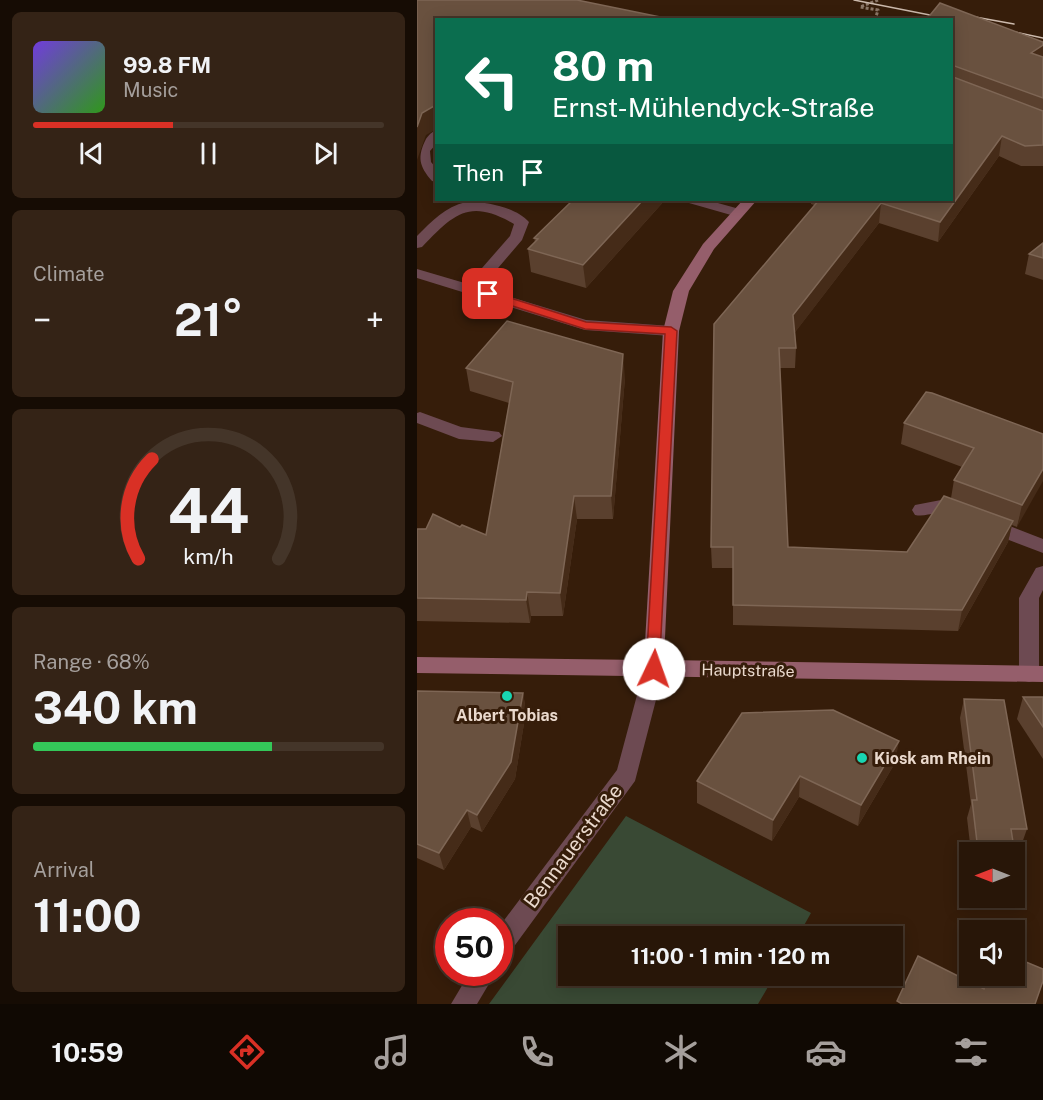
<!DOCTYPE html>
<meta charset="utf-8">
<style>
body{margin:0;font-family:"Public Sans",sans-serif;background:#342316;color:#f1f3f6;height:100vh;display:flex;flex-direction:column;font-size:22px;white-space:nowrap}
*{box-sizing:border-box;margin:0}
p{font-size:20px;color:#a59f9c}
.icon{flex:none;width:33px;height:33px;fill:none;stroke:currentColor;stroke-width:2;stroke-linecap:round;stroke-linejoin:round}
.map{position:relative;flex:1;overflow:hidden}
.drawer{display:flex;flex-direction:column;gap:12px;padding:12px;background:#160c04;width:417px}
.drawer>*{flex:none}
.hud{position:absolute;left:18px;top:18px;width:518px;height:183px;border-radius:0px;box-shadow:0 3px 15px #0003,0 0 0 2px #443529;background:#0b6e4f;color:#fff;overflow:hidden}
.needle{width:39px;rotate:270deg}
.controls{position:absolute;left:542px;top:842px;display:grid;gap:12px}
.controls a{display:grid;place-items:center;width:66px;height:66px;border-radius:0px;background:#281608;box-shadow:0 3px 15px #0003,0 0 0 2px #443529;font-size:30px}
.speed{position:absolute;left:18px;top:908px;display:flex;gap:12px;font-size:30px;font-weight:700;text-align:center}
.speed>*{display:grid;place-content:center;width:78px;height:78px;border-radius:50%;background:#281608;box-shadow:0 3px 15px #0003,0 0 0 2px #443529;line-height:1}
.speed .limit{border:9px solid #d22;background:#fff;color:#111}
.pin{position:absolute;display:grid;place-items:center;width:51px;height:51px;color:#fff;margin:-26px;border-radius:12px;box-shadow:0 3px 9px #0006}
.me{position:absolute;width:66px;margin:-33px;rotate:3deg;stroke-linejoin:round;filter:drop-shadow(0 0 4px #0008)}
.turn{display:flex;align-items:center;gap:21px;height:126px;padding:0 18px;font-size:27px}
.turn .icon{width:78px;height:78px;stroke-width:2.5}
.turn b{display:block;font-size:42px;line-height:51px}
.then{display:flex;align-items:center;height:57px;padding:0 18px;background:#0003;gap:12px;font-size:22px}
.big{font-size:45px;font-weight:700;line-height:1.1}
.drawer .card{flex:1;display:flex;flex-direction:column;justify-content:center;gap:9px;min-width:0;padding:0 21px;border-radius:9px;background:#342316}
.drawer .dial{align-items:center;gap:0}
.dial svg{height:156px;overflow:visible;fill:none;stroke:#443529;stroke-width:7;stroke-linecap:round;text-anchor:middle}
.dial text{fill:#f1f3f6;stroke:none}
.song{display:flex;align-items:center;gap:18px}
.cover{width:72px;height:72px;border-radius:9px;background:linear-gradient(135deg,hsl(260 70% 55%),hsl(110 70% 35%))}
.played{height:6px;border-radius:3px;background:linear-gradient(90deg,#d93025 40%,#443529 40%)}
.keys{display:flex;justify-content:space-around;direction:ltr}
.heat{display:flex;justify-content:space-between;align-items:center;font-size:33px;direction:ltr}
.charge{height:9px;border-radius:4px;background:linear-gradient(90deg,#34c759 68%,#443529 0)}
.trip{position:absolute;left:141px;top:926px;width:345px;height:60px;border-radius:0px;background:#281608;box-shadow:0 3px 15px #0003,0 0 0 2px #443529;font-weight:700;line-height:60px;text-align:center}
.menu{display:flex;height:96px;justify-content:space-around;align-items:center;background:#100903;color:#a59f9c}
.menu .icon{width:42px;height:42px}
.menu .active{color:#d93025}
.menu b{font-size:27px;color:#f1f3f6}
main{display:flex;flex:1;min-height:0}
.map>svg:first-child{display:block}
</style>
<main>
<section class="drawer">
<div class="card">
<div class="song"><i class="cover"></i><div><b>99.8 FM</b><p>Music</p></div></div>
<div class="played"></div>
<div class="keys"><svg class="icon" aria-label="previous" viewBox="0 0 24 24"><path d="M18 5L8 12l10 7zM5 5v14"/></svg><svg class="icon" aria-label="pause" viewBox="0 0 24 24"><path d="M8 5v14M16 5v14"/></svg><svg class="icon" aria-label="next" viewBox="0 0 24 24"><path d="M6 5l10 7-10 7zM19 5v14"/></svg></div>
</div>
<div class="card"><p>Climate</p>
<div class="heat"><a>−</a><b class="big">21°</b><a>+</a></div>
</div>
<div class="card dial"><svg viewBox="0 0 100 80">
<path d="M14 69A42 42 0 1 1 86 69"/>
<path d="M14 69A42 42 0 0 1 21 18" stroke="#d93025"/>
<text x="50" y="56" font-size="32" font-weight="700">44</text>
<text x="50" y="72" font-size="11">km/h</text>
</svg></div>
<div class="card"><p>Range · 68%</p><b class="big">340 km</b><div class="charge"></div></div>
<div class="card"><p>Arrival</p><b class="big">11:00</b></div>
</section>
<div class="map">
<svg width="626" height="1004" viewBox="0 0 626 1004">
<rect width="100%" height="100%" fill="#361d0a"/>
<polygon fill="#394934" points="209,816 394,913 381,936 152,936 152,975 358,975 341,1004 72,1004"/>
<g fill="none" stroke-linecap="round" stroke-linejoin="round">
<polyline stroke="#8c7768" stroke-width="3" stroke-dasharray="3 2" stroke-linecap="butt" points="458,20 461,10 443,7 461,0"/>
<g fill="#6d4a52" fill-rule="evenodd">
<path d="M20,130V143L13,151L14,162L20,169V182L15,181C2,166 0,157 9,139C12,135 14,132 20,130Z"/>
<polygon points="270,200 290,200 326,210 328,213 321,217 272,203"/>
<polygon points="3,412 44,427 82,432 85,436 76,442 42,439 0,423 0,413"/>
<path d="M524,500L546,508L549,513L546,518C537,521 532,514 522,514C513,513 507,517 498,515L495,510L498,505Z"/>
<polygon points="572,518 626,539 626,553 566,530 563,525 566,520"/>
</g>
<g fill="#6d4a52" fill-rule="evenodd">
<path d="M49,202C68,201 99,207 112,222L105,240L64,288L169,320L254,326L262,331L254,336L168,330L0,278V269L51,284L93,236L97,224C52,198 37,214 5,247L0,248V236C15,221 28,207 49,202Z"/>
<polygon points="626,566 626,590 622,598 622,674 619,680 612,682 605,680 602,674 602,598 619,568"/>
<polygon points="237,661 244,663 247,669 218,781 90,956 82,959 82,927 200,770 227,669 230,663"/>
<polygon points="53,972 79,972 60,1004 34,1004"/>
</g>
<polygon fill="#955e6b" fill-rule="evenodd" points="326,200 340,200 297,249 272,291 262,331 247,660 626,666 626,682 0,673 0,657 227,660 246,331 256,291 286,244"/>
<g stroke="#ccbaad" stroke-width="1.5">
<polyline points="437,0 528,18"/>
<polyline points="547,15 597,24"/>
<polyline points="584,29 626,38"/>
</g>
</g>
<g fill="#5a402e">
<polygon points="534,20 626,42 626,166 604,166 582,156 521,242 462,223 378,332 379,348 378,368 363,368 371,547 490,552 534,498 537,480 545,467 484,444 487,423 626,434 600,527 595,525 591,542 541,631 316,625 316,568 295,568 294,547 397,205 394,204 394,200 534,200"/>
<polygon points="248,200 169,288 114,272 111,249 118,242 117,238"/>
<polygon points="626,243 626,280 608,274 612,254"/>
<polygon points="49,368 208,378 196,519 160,519 146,616 114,616 113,623 0,621 0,529 43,527 69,535 92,403 53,391"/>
<polygon points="0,691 106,693 109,711 98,779 65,832 54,827 27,870 0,858"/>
<polygon points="606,697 626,697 626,759 600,719"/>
<polygon points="547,699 610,829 604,846 595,846 593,852 554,852 550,818 554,804 543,718"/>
<polygon points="478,763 441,826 382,797 355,841 280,803 280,781"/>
</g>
<g fill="#452b18">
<polygon points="626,45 626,56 625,62 614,53"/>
<polygon points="17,106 20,129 9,135 0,160 0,127 5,113"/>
<polygon points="585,136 582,156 521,242 523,222"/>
<polygon points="226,200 248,200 169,288 166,265"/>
<polygon points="464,203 462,223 376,335 376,315"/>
<polygon points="206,354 208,378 196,519 194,496"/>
<polygon points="626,469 626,481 600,527 605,505"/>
<polygon points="157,496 160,519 146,616 143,593"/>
<polygon points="596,521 591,542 541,631 545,610"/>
<polygon points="110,592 114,616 113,623 109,600"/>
<polygon points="106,693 109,711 98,779 65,832 60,815"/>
<polygon points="482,741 478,763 441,826 444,805"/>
<polygon points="383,776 382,797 355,841 356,820"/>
<polygon points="50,810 54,827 27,870 22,853"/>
</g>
<g fill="#69513f" stroke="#7e6655" stroke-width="1.5">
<polygon points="0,0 160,0 258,20 20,20 20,115 18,115 17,106 5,113 0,127"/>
<polygon points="523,3 626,42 626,45 614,53 626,57 626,98 535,65 536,77 626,111 626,145 608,146 585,136 523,222 464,203 376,315 379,348 362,348 371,547 490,552 527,496 596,521 545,610 316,605 316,547 294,547 297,324 402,200 534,200 534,20 509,20"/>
<polygon points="156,200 226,200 166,265 111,249 121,239 117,238"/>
<polygon points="626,243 626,258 612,254"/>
<polygon points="90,321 206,354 194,496 157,496 143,593 110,592 109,600 0,598 0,529 9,529 16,514 43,527 45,525 69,535 96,382 49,368"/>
<polygon points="509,392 515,393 626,434 626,469 605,505 537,480 557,448 487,423"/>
<polygon points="0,691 106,693 94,762 60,815 50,810 22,853 0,844"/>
<polygon points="606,697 626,697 626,727"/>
<polygon points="547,699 587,700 610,829 594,829 596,842 560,842 555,800 560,800"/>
<polygon points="416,710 482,741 444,805 383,776 356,820 280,781 325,713"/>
<polygon points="501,956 567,989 572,975 597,975 597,957 626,969 626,981 618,1004 485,1004 480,1001"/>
</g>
<polygon fill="#d93025" stroke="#8d1f18" stroke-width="1.5" points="67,292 75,292 169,322 254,327 260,331 242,673 237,675 229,669 248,334 168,329 67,297"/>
<g fill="#19d5b2" stroke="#361d0a" stroke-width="2">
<circle cx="90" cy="696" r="6"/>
<circle cx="445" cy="758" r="6"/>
</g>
<g text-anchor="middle" stroke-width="6" stroke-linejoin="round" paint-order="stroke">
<g font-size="16" fill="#ead9cd" stroke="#361d0a">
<text transform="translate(331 670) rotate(1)" y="6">Hauptstraße</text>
</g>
<g font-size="16" font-weight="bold" fill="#ead9cd" stroke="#361d0a">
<text x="90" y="721">Albert Tobias</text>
<text x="457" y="764" text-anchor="start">Kiosk am Rhein</text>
</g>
<g font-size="20" fill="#ead9cd" stroke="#361d0a">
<text transform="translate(156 846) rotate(-53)" y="7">Bennauerstraße</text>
</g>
</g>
</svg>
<div class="controls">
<a><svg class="needle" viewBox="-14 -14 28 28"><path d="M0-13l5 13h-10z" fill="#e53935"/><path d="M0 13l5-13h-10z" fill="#a59f9c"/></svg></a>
<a><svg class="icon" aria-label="sound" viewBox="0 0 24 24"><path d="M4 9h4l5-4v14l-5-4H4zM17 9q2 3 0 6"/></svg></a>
</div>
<div class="speed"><div class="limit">50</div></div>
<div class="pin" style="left:71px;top:294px;background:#d93025"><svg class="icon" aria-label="arrive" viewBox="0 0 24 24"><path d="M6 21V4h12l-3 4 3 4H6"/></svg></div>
<svg class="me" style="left:237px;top:669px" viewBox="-20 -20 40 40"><circle r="19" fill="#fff"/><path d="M0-13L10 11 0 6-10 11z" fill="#d93025"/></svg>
<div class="trip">11:00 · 1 min · 120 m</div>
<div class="hud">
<div class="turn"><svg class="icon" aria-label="left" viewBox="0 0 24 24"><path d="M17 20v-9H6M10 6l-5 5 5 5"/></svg><div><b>80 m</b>Ernst-Mühlendyck-Straße</div></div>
<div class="then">Then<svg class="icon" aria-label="arrive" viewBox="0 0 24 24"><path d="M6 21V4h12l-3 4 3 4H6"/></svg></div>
</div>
</div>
</main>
<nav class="menu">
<b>10:59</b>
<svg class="icon active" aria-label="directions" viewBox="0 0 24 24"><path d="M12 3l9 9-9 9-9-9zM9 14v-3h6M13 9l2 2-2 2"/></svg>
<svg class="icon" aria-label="music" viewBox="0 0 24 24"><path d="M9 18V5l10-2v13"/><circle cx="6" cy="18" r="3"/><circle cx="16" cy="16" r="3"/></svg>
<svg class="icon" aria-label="phone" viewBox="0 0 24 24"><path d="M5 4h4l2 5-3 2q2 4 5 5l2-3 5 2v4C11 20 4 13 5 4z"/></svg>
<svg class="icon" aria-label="climate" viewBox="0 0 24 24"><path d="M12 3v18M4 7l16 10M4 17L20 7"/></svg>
<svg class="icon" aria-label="car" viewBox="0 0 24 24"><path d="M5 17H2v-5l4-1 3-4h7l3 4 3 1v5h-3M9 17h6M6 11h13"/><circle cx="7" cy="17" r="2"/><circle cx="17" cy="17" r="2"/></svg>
<svg class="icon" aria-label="filters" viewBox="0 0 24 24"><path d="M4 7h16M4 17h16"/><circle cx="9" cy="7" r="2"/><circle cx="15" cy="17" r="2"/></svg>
</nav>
